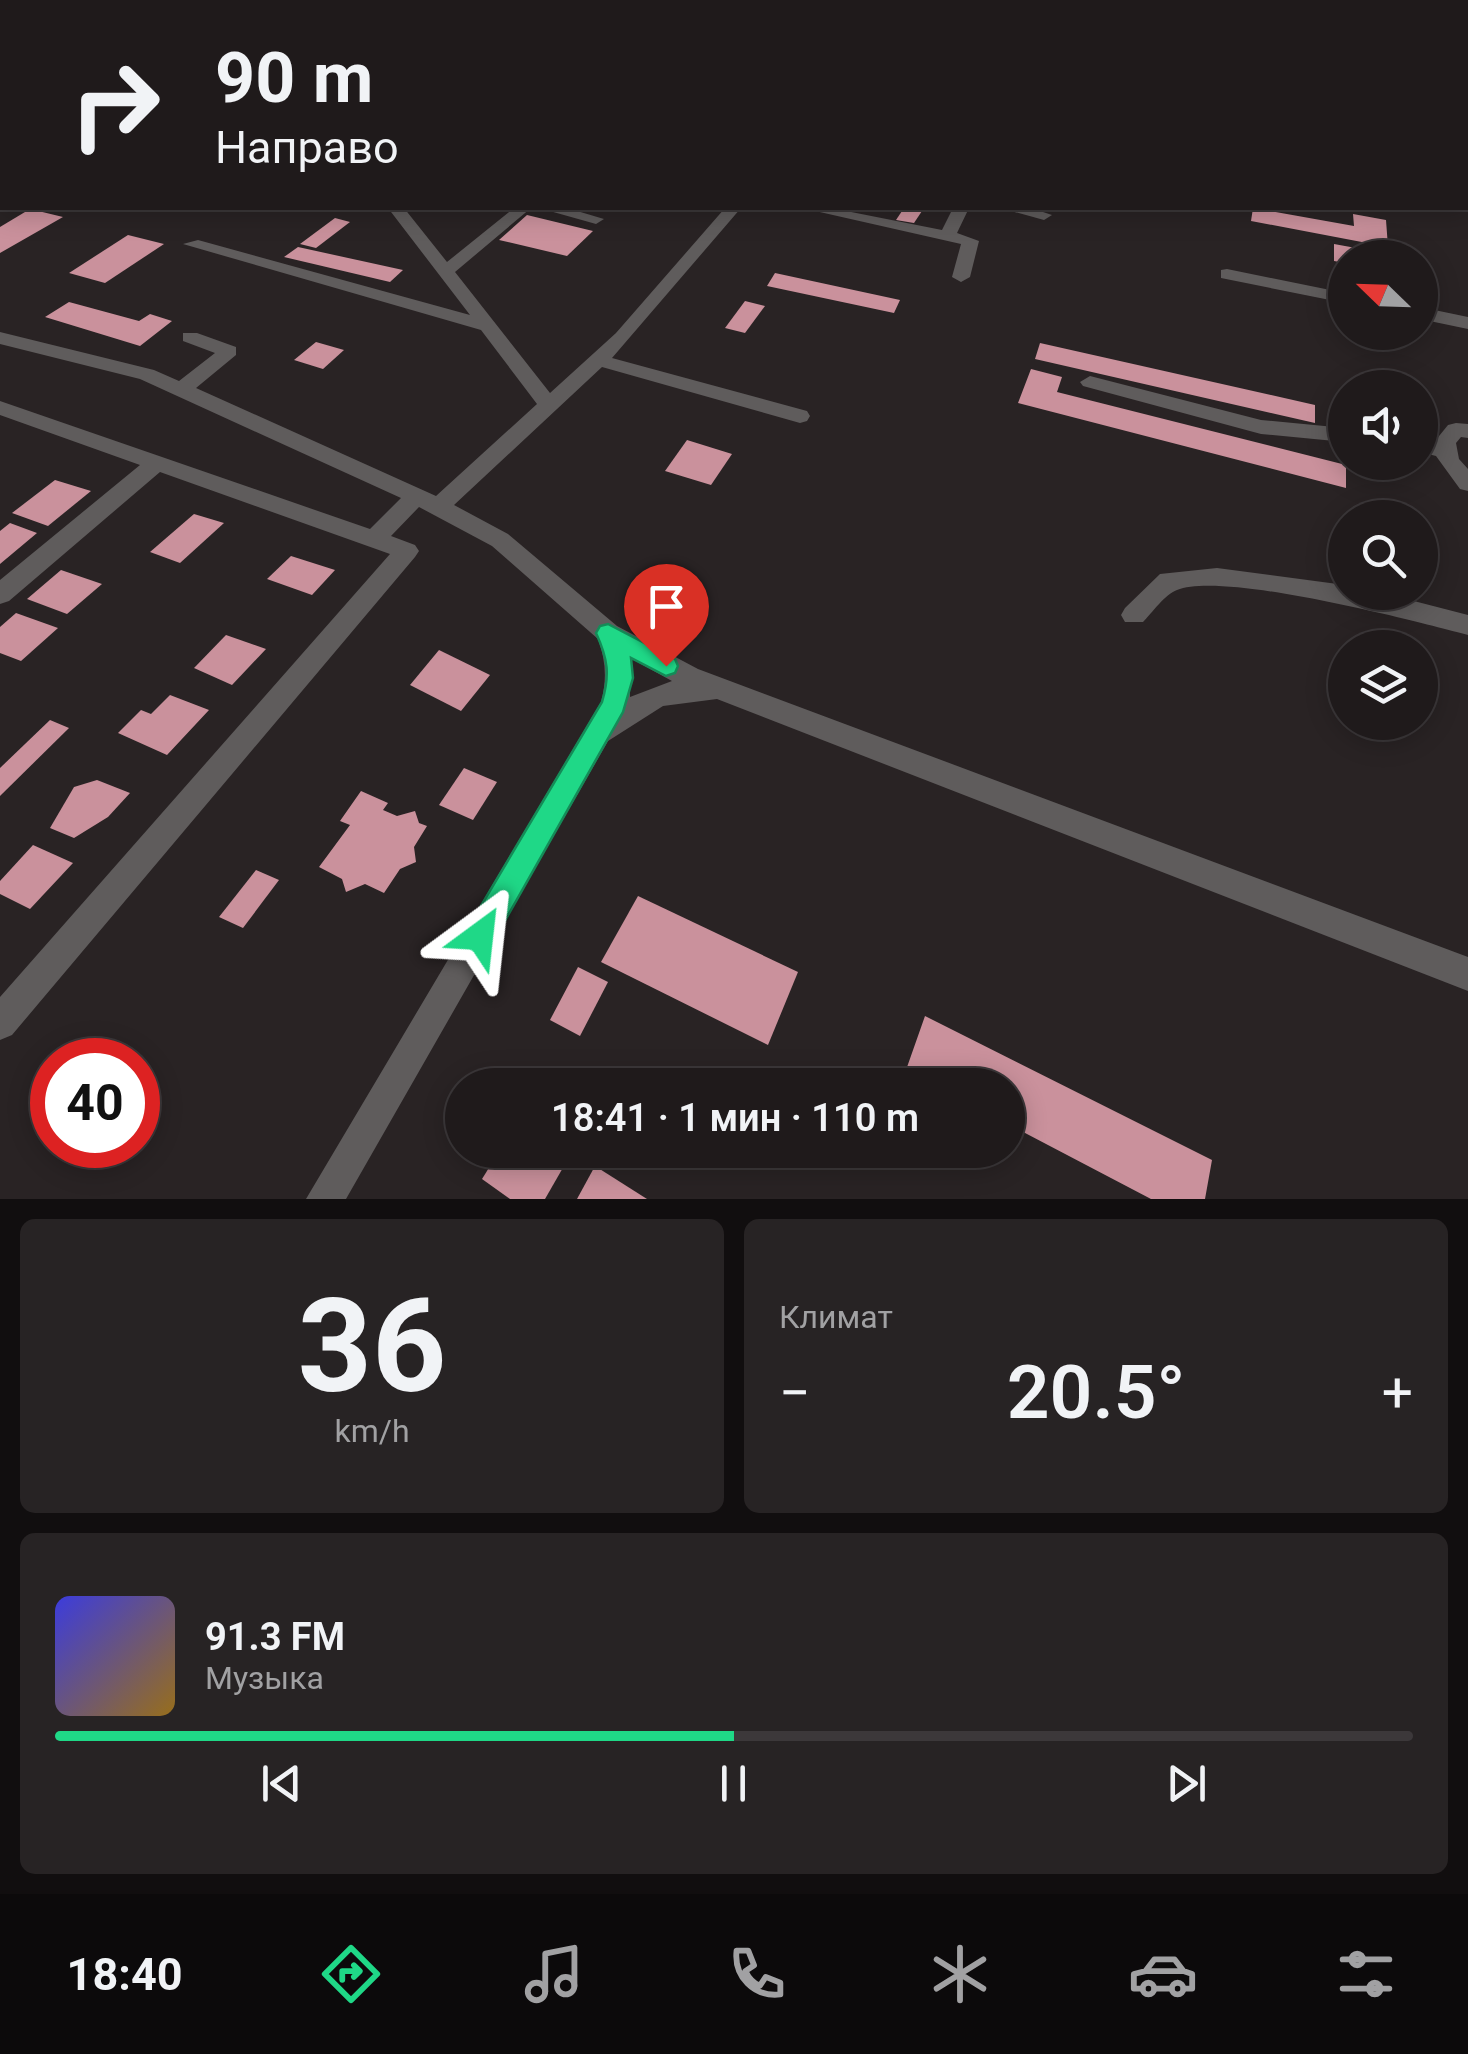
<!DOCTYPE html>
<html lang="ru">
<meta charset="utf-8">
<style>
body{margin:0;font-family:Roboto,sans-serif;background:#272324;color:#f1f3f6;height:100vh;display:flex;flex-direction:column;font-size:38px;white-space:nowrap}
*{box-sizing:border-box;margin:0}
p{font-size:32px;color:#a1a1a3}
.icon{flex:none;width:55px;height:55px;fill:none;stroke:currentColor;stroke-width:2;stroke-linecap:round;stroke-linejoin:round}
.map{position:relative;height:1199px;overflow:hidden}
.side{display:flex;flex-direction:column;gap:20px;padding:20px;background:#110e0f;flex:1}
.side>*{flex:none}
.hud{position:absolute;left:0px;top:0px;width:1470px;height:210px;box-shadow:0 5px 25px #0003,0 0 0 2px #3c383a;background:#1f1a1b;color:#f1f3f6;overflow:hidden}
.needle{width:65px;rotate:293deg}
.buttons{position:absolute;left:1328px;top:240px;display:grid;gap:20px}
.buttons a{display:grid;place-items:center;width:110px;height:110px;border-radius:50%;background:#1f1a1b;box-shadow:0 5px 25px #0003,0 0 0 2px #3c383a;font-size:50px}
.speed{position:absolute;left:30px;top:1038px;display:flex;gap:20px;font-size:50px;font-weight:700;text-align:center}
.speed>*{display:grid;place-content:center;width:130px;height:130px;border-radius:50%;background:#1f1a1b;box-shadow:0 5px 25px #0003,0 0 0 2px #3c383a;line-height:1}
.speed .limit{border:15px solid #d22;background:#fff;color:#111}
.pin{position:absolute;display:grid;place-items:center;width:85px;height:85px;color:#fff;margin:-102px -42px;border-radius:50% 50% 50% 0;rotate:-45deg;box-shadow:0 0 10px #0007}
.pin .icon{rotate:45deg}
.me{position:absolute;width:110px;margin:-55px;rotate:30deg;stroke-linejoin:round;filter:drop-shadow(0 0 8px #0008)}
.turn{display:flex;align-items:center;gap:35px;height:210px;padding:0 50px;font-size:45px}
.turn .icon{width:130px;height:130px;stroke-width:2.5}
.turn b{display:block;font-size:70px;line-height:85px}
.big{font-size:75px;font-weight:600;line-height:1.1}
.side .widget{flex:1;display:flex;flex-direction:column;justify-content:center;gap:15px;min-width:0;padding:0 35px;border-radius:15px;background:#272324}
.side .dial{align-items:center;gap:0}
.dial b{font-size:130px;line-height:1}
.song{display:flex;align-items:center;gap:30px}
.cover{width:120px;height:120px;border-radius:15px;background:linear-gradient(135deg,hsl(240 70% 55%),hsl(40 70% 35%))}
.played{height:10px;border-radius:5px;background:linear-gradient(90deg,#1fd887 50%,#3c383a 50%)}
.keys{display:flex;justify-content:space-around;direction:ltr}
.heat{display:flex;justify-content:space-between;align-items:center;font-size:55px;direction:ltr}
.side .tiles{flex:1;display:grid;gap:20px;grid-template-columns:1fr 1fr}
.widget:last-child{grid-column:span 2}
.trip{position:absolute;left:445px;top:1068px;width:580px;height:100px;border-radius:50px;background:#1f1a1b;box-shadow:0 5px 25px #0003,0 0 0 2px #3c383a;font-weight:600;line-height:100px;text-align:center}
.tabs{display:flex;height:160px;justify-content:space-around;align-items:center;background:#0c0a0b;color:#a1a1a3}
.tabs .icon{width:70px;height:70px}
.tabs .current{color:#1fd887}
.tabs b{font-size:45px;color:#f1f3f6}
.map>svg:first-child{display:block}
</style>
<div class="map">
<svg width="1468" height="1199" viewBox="0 0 1468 1199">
<rect width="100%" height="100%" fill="#292324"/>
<g fill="#ca919c">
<polygon points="904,208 924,208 914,223 896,220"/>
<polygon points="1253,208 1354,226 1353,214 1386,220 1388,247 1251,221"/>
<polygon points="30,209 63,217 0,253 0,227"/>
<polygon points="527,215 593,231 567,256 499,240"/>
<polygon points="335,218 350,222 316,248 300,244"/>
<polygon points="128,235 164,244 105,283 69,273"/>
<polygon points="1334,244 1367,250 1367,258 1345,258 1345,263 1334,261"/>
<polygon points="298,247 403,270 390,282 284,257"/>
<polygon points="775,273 900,300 894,313 767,286"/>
<polygon points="745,301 765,306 745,333 725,328"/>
<polygon points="69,302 139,321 150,314 172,321 140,346 45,317"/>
<polygon points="316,342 344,350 323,369 294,360"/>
<polygon points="1040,343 1315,405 1315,423 1035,359"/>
<polygon points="1031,369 1062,377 1057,392 1346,465 1346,488 1018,403"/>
<polygon points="687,440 732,454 711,485 665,471"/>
<polygon points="55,480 91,491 48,526 12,513"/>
<polygon points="194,514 224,523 180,563 150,552"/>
<polygon points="10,523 37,533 0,564 0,531"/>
<polygon points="291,556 335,570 312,595 267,579"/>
<polygon points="61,570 102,584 67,614 27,599"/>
<polygon points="16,613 58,628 21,661 0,653 0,627"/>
<polygon points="226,635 266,649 232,685 194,668"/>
<polygon points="439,650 490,675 461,711 410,685"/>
<polygon points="170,695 209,710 167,755 118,733 141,710 151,714"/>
<polygon points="50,720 69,728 0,796 0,768"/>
<polygon points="464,768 497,782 473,820 439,805"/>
<polygon points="97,780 130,793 108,817 74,838 50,828 74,787"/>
<polygon points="361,791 388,803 383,810 397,816 415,811 419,823 427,826 414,847 416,862 400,869 384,893 365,884 346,892 342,879 319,867 350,825 340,821"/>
<polygon points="33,845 73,863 30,909 0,894 0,881"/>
<polygon points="256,870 279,880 243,928 219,917"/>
<polygon points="638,896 798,972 768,1045 601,962"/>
<polygon points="578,967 608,982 580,1036 550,1020"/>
<polygon points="925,1016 1212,1160 1205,1199 1151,1199 1008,1124 1008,1085 934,1085 906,1070"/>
<polygon points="500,1150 569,1150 572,1152 545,1199 510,1199 482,1179"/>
<polygon points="595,1166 647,1199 577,1199"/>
</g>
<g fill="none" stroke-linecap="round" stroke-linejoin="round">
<g fill="#5f5c5c" fill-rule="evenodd">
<polygon points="765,0 781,0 783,2 767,2"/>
<polygon points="862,0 888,0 890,2 864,2"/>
<polygon points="1100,0 1112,0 1114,2 1102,2"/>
<polygon points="2,68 2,76 0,77 0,69"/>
<polygon points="2,161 2,171 0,172 0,162"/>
<path d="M388,208H404L447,262L514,208H531L455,272L550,393L616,333L725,208H741L612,358L807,411L810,416L807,421L800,423L602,367L454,505L508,534L617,626L698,669L1468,957V991L717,699L663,706L608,741L346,1199H306L601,702C607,680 606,661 598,639L492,546L419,507L391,536L415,545L419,551L415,557L12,1035L0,1040V997L390,554L160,472L9,601L0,604V580L140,465L0,415V401L370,529L401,498L140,379L0,344V332L154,370L179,381L215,353L183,341V333H197L236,347V355L196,388L436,496L537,404L481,330L183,244L198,240L470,315ZM630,658L672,681L630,697Z"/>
<polygon points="539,208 567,208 604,219 596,224"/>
<polygon points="802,208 831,208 942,230 953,208 969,208 957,233 979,241 970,277 961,282 952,277 961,244"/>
<polygon points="1000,208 1031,208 1052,215 1044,220"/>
<polygon points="1227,269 1345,293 1345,303 1221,278 1221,270"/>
<polygon points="1420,307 1468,317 1468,329 1420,319"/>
<polygon points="1090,376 1261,420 1345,428 1345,442 1261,434 1083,386 1080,382"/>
<polygon points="1456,423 1468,424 1468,438 1461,437 1456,443 1459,459 1468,469 1468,491 1460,489 1436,456 1420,452 1420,438 1435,441 1448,425"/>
<path d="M1217,568L1345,585V592H1379L1468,615V635C1414,621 1224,571 1177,590C1165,594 1152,613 1143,622H1125L1121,615L1125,608L1160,574Z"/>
</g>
</g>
<path fill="#1fd887" stroke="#148c58" stroke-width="2.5" d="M608,624L675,659L678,666L675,673L666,676L631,658L633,678L623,712L490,947L480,951L469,947L465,936L469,926L602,702C610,675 608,659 596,633L600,626Z"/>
</svg>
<div class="buttons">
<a><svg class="needle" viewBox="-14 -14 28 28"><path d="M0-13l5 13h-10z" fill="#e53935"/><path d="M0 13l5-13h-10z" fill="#a1a1a3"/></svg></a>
<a><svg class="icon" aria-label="sound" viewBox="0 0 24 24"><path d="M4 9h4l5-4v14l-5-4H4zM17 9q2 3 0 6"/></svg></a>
<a><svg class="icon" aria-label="search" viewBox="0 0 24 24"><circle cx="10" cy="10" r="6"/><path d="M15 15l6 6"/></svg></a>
<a><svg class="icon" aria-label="layers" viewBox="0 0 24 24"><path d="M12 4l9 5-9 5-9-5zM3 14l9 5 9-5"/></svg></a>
</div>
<div class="speed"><div class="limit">40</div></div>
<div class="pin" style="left:666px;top:666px;background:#d93025"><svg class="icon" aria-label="arrive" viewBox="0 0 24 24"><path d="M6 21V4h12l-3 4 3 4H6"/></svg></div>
<svg class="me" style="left:480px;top:936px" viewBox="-20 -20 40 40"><path d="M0-17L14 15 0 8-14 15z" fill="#1fd887" stroke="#fff" stroke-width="4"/></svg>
<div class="trip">18:41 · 1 мин · 110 m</div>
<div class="hud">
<div class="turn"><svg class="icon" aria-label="right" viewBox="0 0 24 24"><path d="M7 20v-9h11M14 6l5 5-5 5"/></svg><div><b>90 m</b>Направо</div></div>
</div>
</div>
<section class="side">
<div class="tiles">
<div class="widget dial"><b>36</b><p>km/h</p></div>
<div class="widget"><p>Климат</p>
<div class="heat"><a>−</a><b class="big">20.5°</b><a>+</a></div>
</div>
<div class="widget">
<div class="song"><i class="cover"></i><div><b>91.3 FM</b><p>Музыка</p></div></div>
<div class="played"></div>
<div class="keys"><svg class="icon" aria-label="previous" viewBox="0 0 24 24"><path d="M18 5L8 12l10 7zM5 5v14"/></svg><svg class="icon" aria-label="pause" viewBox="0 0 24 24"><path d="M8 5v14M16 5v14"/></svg><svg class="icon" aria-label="next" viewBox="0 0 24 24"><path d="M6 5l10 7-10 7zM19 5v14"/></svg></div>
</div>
</div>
</section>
<nav class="tabs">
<b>18:40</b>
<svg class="icon current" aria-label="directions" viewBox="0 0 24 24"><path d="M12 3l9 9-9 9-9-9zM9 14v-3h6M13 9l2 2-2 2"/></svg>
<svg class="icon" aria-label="music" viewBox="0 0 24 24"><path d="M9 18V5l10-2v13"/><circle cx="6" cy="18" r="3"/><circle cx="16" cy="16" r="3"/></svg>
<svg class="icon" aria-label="phone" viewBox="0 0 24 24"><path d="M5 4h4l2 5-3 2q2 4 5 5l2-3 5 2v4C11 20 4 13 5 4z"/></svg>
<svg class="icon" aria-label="climate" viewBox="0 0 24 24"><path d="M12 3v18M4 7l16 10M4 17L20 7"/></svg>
<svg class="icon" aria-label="car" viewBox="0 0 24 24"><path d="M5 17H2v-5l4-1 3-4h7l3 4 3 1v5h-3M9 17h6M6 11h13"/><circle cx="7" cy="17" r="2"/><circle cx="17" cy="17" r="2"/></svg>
<svg class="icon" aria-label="filters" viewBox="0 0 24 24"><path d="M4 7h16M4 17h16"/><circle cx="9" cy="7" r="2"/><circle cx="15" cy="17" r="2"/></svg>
</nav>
